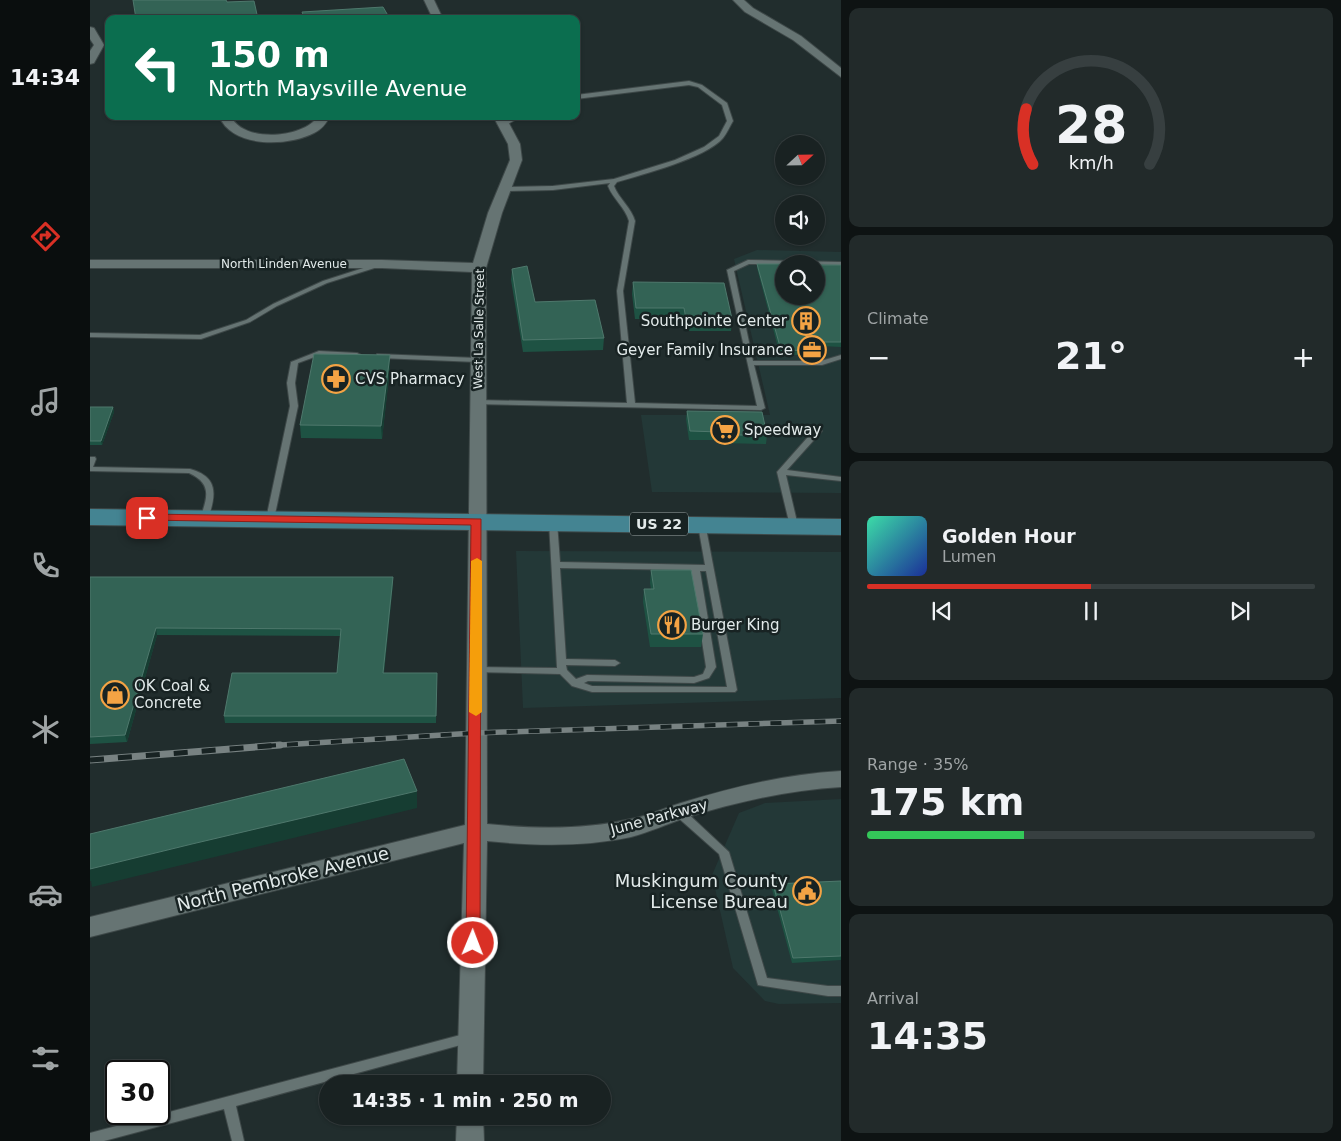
<!DOCTYPE html>
<meta charset="utf-8">
<style>
body{margin:0;font-family:"DejaVu Sans",sans-serif;background:#222a2a;color:#f1f3f6;height:100vh;display:flex;flex-direction:column;font-size:19px;white-space:nowrap}
*{box-sizing:border-box;margin:0}
p{font-size:16px;color:#9fa4a5}
.icon{flex:none;width:28px;height:28px;fill:none;stroke:currentColor;stroke-width:2;stroke-linecap:round;stroke-linejoin:round}
.map{position:relative;flex:1;overflow:hidden}
.drawer{display:flex;flex-direction:column;gap:8px;padding:8px;background:#0e1313;width:500px}
.drawer>*{flex:none}
.hud{position:absolute;left:15px;top:15px;width:475px;height:105px;border-radius:10px;box-shadow:0 1px 4px #0004,0 0 0 1px #373f40;background:#0b6e4f;color:#fff;overflow:hidden}
.needle{width:32px;rotate:68deg}
.controls{position:absolute;left:685px;top:135px;display:grid;gap:10px}
.controls a{display:grid;place-items:center;width:50px;height:50px;border-radius:50%;background:#192222;box-shadow:0 1px 4px #0004,0 0 0 1px #373f40;font-size:25px}
.speed{position:absolute;left:15px;top:1060px;display:flex;gap:10px;font-size:25px;font-weight:700;text-align:center}
.speed>*{display:grid;place-content:center;width:65px;height:65px;border-radius:50%;background:#192222;box-shadow:0 1px 4px #0004,0 0 0 1px #373f40;line-height:1}
.speed .limit{border:2px solid #111;border-radius:8px;background:#fff;color:#111}
.pin{position:absolute;display:grid;place-items:center;width:42px;height:42px;color:#fff;margin:-21px;border-radius:10px;box-shadow:0 2px 8px #0006}
.me{position:absolute;width:55px;margin:-28px;rotate:1deg;stroke-linejoin:round;filter:drop-shadow(0 0 4px #0008)}
.turn{display:flex;align-items:center;gap:18px;height:105px;padding:0 20px;font-size:22px}
.turn .icon{width:65px;height:65px;stroke-width:2.5}
.turn b{display:block;font-size:35px;line-height:42px}
.big{font-size:38px;font-weight:800;line-height:1.1}
.drawer .tile{flex:1;display:flex;flex-direction:column;justify-content:center;gap:8px;min-width:0;padding:0 18px;border-radius:10px;background:#222a2a}
.drawer .dial{align-items:center;gap:0}
.dial svg{height:130px;overflow:visible;fill:none;stroke:#373f40;stroke-width:7;stroke-linecap:round;text-anchor:middle}
.dial text{fill:#f1f3f6;stroke:none}
.song{display:flex;align-items:center;gap:15px}
.cover{width:60px;height:60px;border-radius:8px;background:linear-gradient(135deg,hsl(160 70% 55%),hsl(230 70% 35%))}
.played{height:5px;border-radius:2px;background:linear-gradient(90deg,#d93025 50%,#373f40 50%)}
.keys{display:flex;justify-content:space-around;direction:ltr}
.heat{display:flex;justify-content:space-between;align-items:center;font-size:28px;direction:ltr}
.charge{height:8px;border-radius:4px;background:linear-gradient(90deg,#34c759 35%,#373f40 0)}
.trip{position:absolute;left:229px;top:1075px;width:292px;height:50px;border-radius:25px;background:#192222;box-shadow:0 1px 4px #0004,0 0 0 1px #373f40;font-weight:800;line-height:50px;text-align:center}
main{display:flex;flex:1;min-height:0}
.dock{display:flex;flex-direction:column;width:90px;justify-content:space-around;align-items:center;background:#0a0e0e;color:#9fa4a5}
.dock .icon{width:35px;height:35px}
.dock .selected{color:#d93025}
.dock b{font-size:22px;color:#f1f3f6}
.map>svg:first-child{display:block}
</style>
<main>
<nav class="dock">
<b>14:34</b>
<svg class="icon selected" aria-label="directions" viewBox="0 0 24 24"><path d="M12 3l9 9-9 9-9-9zM9 14v-3h6M13 9l2 2-2 2"/></svg>
<svg class="icon" aria-label="music" viewBox="0 0 24 24"><path d="M9 18V5l10-2v13"/><circle cx="6" cy="18" r="3"/><circle cx="16" cy="16" r="3"/></svg>
<svg class="icon" aria-label="phone" viewBox="0 0 24 24"><path d="M5 4h4l2 5-3 2q2 4 5 5l2-3 5 2v4C11 20 4 13 5 4z"/></svg>
<svg class="icon" aria-label="climate" viewBox="0 0 24 24"><path d="M12 3v18M4 7l16 10M4 17L20 7"/></svg>
<svg class="icon" aria-label="car" viewBox="0 0 24 24"><path d="M5 17H2v-5l4-1 3-4h7l3 4 3 1v5h-3M9 17h6M6 11h13"/><circle cx="7" cy="17" r="2"/><circle cx="17" cy="17" r="2"/></svg>
<svg class="icon" aria-label="filters" viewBox="0 0 24 24"><path d="M4 7h16M4 17h16"/><circle cx="9" cy="7" r="2"/><circle cx="15" cy="17" r="2"/></svg>
</nav>
<div class="map">
<svg width="751" height="1141" viewBox="0 0 751 1141">
<rect width="100%" height="100%" fill="#212d2d"/>
<g fill="#233837" fill-rule="evenodd">
<path d="M667,250L751,252V493L562,492L551,415H680L644,259ZM694,264H726V296H694Z"/>
<polygon points="426,551 751,552 751,698 433,708"/>
<polygon points="751,799 751,1003 689,1004 675,1001 643,968 622,875 649,813 675,803"/>
</g>
<g fill="none" stroke-linecap="round" stroke-linejoin="round">
<defs>
<g id="lane">
<path d="M599,81L612,85L637,103L643,121C640,126 637,133 633,138C616,158 554,174 527,182L524,186C529,199 541,207 545,221L533,291L545,403L667,406L637,270L658,260L751,262V266L726,265V264H659L644,271L663,361H731L751,355V359L732,365H664L675,408L671,410L384,404L383,402L384,400H387L537,403L527,291L539,221C535,207 523,199 518,186L520,183L463,190L416,191L413,189L416,187L463,186L524,179L585,160L614,147L629,136L637,121L632,105L608,87L599,85L486,99V95Z"/>
<polygon points="424,116 432,116 416,125 411,124"/>
<polygon points="292,262 295,264 294,265 237,283 187,306 160,322 111,339 0,337 0,333 110,335 156,320 183,304 233,281"/>
<polygon points="229,351 267,353 271,355 267,357 230,355 208,363 205,383 208,406 184,519 183,521 177,521 176,519 200,406 197,383 201,362"/>
<polygon points="287,354 387,358 391,360 387,362 290,358 287,358"/>
<polygon points="725,429 728,429 732,431 697,470 751,477 751,481 696,475 708,526 704,529 700,526 687,472"/>
<path d="M0,457H5L6,459L3,467L100,469C129,477 126,495 118,519L114,522L110,519C117,498 123,484 99,473L0,471Z"/>
<path d="M463,519L467,522L470,562L615,565L608,525L612,522L615,523L647,690L645,692H502L482,686L470,674L384,672L382,670L384,668L387,667L467,668L459,522ZM470,568L601,570L616,667L613,674L604,677L497,675L486,679L477,670L476,665L525,666L530,663L525,660L476,659ZM610,571H616L637,687L502,686L494,683L498,681L604,683L619,678L626,667Z"/>
<polygon points="589,808 593,809 639,852 677,978 738,986 751,986 751,996 738,996 668,985 629,854 585,815 584,812 585,809"/>
<polygon points="378,1033 382,1034 384,1038 382,1042 378,1043 146,1106 154,1141 142,1141 134,1109 14,1141 0,1141 0,1133"/>
</g>
<g id="street">
<polygon points="334,0 344,0 353,19 343,19"/>
<polygon points="643,0 654,0 663,8 711,36 751,68 751,77 703,40 655,12"/>
<polygon points="0,27 4,28 14,45 4,63 0,64 0,51 4,45 0,39"/>
<path d="M129,116H141C152,143 214,139 228,116H240C236,124 232,129 224,133C197,147 142,148 129,116Z"/>
<path d="M403,116H415L430,144L432,160L412,213L396,268L397,824C445,829 494,830 541,819C558,816 574,808 591,803C644,787 696,774 751,771V787C698,790 646,802 595,818C577,824 560,832 541,837C494,847 445,846 397,841L393,1084H367L374,843L0,937V917L375,825L382,272L292,268H0V260H292L383,263L398,213L420,160L418,144Z"/>
<polygon points="367,1116 393,1116 394,1141 366,1141"/>
</g>
<polygon id="primary" points="0,509 751,519 751,535 0,525"/>
</defs>
<use href="#lane" stroke="#3e4848" stroke-width="2"/>
<use href="#street" stroke="#3e4848" stroke-width="2"/>
<use href="#primary" stroke="#3e4848" stroke-width="2"/>
<use href="#lane" fill="#667473" fill-rule="evenodd"/>
<use href="#street" fill="#667473" fill-rule="evenodd"/>
<use href="#primary" fill="#448492" fill-rule="evenodd"/>
<defs>
<polyline id="rail-far1" points="175,746 385,733 751,721"/>
<polyline id="rail" points="0,760 190,745"/>
</defs>
<use href="#rail-far1" stroke="#788282" stroke-width="5.5"/>
<use href="#rail" stroke="#788282" stroke-width="7"/>
<use href="#rail-far1" stroke="#182323" stroke-width="4" stroke-dasharray="11" stroke-linecap="butt"/>
<use href="#rail" stroke="#182323" stroke-width="5" stroke-dasharray="14" stroke-linecap="butt"/>
</g>
<g fill="#1e5243">
<polygon points="667,264 751,265 751,347 732,346 733,351 733,355 690,355 667,268"/>
<polygon points="422,269 445,302 514,338 513,350 433,352 421,280"/>
<polygon points="543,282 642,319 641,331 595,331 593,320 545,319 542,294"/>
<polygon points="300,367 292,439 211,438 210,425"/>
<polygon points="0,407 23,407 24,412 12,445 0,445"/>
<polygon points="597,411 677,435 676,444 630,443 629,440 599,440 596,419"/>
<polygon points="561,570 613,634 611,647 560,647 553,602 554,589 561,589 560,583"/>
<polygon points="0,577 303,577 303,583 294,673 347,673 346,723 135,723 134,716 247,673 250,636 67,635 37,742 0,744"/>
<polygon points="751,881 751,960 702,963 682,889 683,884"/>
</g>
<g fill="#163d32">
<polygon points="300,355 300,367 292,439 291,426"/>
<polygon points="23,407 24,412 12,445 11,441"/>
<polygon points="303,577 303,583 293,680 293,673"/>
<polygon points="66,628 67,635 37,742 35,735"/>
<polygon points="327,791 327,808 104,862 2,887 1,881 0,881 0,869 102,844"/>
</g>
<g fill="#336355" stroke="#4e786c">
<polygon points="43,0 136,0 137,2 164,1 168,19 46,19"/>
<polygon points="293,7 300,19 215,19 212,12"/>
<polygon points="667,264 694,264 694,296 726,296 726,265 751,265 751,342 730,342 733,351 691,350"/>
<polygon points="437,266 445,302 505,300 514,338 433,340 422,269"/>
<polygon points="543,282 634,283 642,319 596,319 594,308 546,308"/>
<polygon points="224,354 300,355 291,426 210,425"/>
<polygon points="0,407 23,407 11,441 0,441"/>
<polygon points="597,411 672,412 677,435 631,435 630,432 600,431"/>
<polygon points="561,570 601,570 613,634 561,634 554,589 564,589"/>
<polygon points="0,577 303,577 293,673 347,673 346,716 134,716 142,673 247,673 251,629 66,628 35,735 0,737"/>
<polygon points="314,759 327,791 102,844 0,869 0,834"/>
<polygon points="751,881 751,956 703,958 683,884"/>
</g>
<polygon fill="#d93025" stroke="#8d1f18" points="57,514 391,519 390,943 388,947 383,949 378,947 376,943 381,525 53,520 52,518"/>
<polygon fill="#f59e0b" points="387,558 392,561 392,712 386,716 379,712 381,561"/>
<defs>
<symbol id="building-ring" viewBox="-11 -11 22 22"><circle r="9.5" fill="#182323" stroke="#f4a344" stroke-width="1.5"/><path d="M-4-6H4V6H1V3H-1V6H-4ZM-2.5-4.3h1.7v1.8h-1.7ZM.8-4.3h1.7v1.8H.8ZM-2.5-1h1.7V.8h-1.7ZM.8-1h1.7V.8H.8Z" fill="#f4a344"/></symbol>
<symbol id="office-ring" viewBox="-11 -11 22 22"><circle r="9.5" fill="#182323" stroke="#f4a344" stroke-width="1.5"/><path d="M-6-3h4V-5.5h4V-3h4V5H-6ZM-1-4.5V-3h2v-1.5ZM-6 0V1H6V0Z" fill="#f4a344"/></symbol>
<symbol id="pharmacy-ring" viewBox="-11 -11 22 22"><circle r="9.5" fill="#182323" stroke="#f4a344" stroke-width="1.5"/><path d="M-2-6h4v4h4v4h-4v4h-4v-4h-4v-4h4Z" fill="#f4a344"/></symbol>
<symbol id="supermarket-ring" viewBox="-11 -11 22 22"><circle r="9.5" fill="#182323" stroke="#f4a344" stroke-width="1.5"/><path d="M-6-5.5h2.5l.6 2H6L4.5 2H-2.5L-4.4-4H-6ZM-1.5 3.2a1.3 1.3 0 1 0 .1 0ZM3 3.2a1.3 1.3 0 1 0 .1 0Z" fill="#f4a344"/></symbol>
<symbol id="restaurant-ring" viewBox="-11 -11 22 22"><circle r="9.5" fill="#182323" stroke="#f4a344" stroke-width="1.5"/><path d="M-5-6h1v4h1v-4h1v4h1v-4h1v5L-1.5 .5V6h-2V.5L-5-1ZM5-6V6H3V1.5H1.5Q1.5-4 5-6Z" fill="#f4a344"/></symbol>
<symbol id="shop-ring" viewBox="-11 -11 22 22"><circle r="9.5" fill="#182323" stroke="#f4a344" stroke-width="1.5"/><path d="M-5-2.5h2.3a2.7 3.5 0 0 1 5.4 0H5L5.5 6h-11ZM-1.5-2.5h3a1.5 2.3 0 0 0-3 0Z" fill="#f4a344"/></symbol>
<symbol id="civic-ring" viewBox="-11 -11 22 22"><circle r="9.5" fill="#182323" stroke="#f4a344" stroke-width="1.5"/><path d="M-.6-6.5H3V-4.5H.6V-3L4-1V1h2V6H-6V1h2V-1L-.6-3ZM-1.2 2.5V6h2.4V2.5Z" fill="#f4a344"/></symbol>
</defs>
<g fill-rule="evenodd">
<use href="#building-ring" x="700" y="305" width="32" height="32"/>
<use href="#office-ring" x="706" y="334" width="32" height="32"/>
<use href="#pharmacy-ring" x="230" y="363" width="32" height="32"/>
<use href="#supermarket-ring" x="619" y="414" width="32" height="32"/>
<use href="#restaurant-ring" x="566" y="609" width="32" height="32"/>
<use href="#shop-ring" x="9" y="679" width="32" height="32"/>
<use href="#civic-ring" x="701" y="875" width="32" height="32"/>
</g>
<g text-anchor="middle" stroke-width="5" stroke-linejoin="round" paint-order="stroke">
<g font-size="12" fill="#e2eaea" stroke="#182323">
<text x="194" y="268">North Linden Avenue</text>
<text transform="translate(389 329) rotate(-89)" y="4">West La Salle Street</text>
</g>
<rect fill="#182323" stroke="#a5aeae" stroke-width="1" x="540" y="512.5" width="58" height="23" rx="4"/>
<g font-size="14" font-weight="bold" fill="#e2eaea">
<text x="569" y="529">US 22</text>
</g>
<g font-size="15" fill="#e2eaea" stroke="#182323" text-anchor="start">
<text x="697" y="326" text-anchor="end">Southpointe Center</text>
<text x="703" y="355" text-anchor="end">Geyer Family Insurance</text>
<text x="265" y="384">CVS Pharmacy</text>
<text x="654" y="435">Speedway</text>
<text x="601" y="630">Burger King</text>
<text x="44" y="691">OK Coal &amp;<tspan x="44" dy="17">Concrete</tspan></text>
</g>
<g font-size="15" fill="#e2eaea" stroke="#182323">
<text transform="translate(569 817) rotate(-15)" y="5">June Parkway</text>
</g>
<g font-size="18" fill="#e2eaea" stroke="#182323">
<text transform="translate(193 879) rotate(-14)" y="6">North Pembroke Avenue</text>
</g>
<g font-size="18" fill="#e2eaea" stroke="#182323" text-anchor="end">
<text x="698" y="887">Muskingum County<tspan x="698" dy="21">License Bureau</tspan></text>
</g>
</g>
</svg>
<div class="controls">
<a><svg class="needle" viewBox="-14 -14 28 28"><path d="M0-13l5 13h-10z" fill="#e53935"/><path d="M0 13l5-13h-10z" fill="#9fa4a5"/></svg></a>
<a><svg class="icon" aria-label="sound" viewBox="0 0 24 24"><path d="M4 9h4l5-4v14l-5-4H4zM17 9q2 3 0 6"/></svg></a>
<a><svg class="icon" aria-label="search" viewBox="0 0 24 24"><circle cx="10" cy="10" r="6"/><path d="M15 15l6 6"/></svg></a>
</div>
<div class="speed"><div class="limit">30</div></div>
<div class="pin" style="left:57px;top:518px;background:#d93025"><svg class="icon" aria-label="arrive" viewBox="0 0 24 24"><path d="M6 21V4h12l-3 4 3 4H6"/></svg></div>
<svg class="me" style="left:383px;top:943px" viewBox="-20 -20 40 40"><circle r="17" fill="#d93025" stroke="#fff" stroke-width="3"/><path d="M0-11L8 9 0 5-8 9z" fill="#fff"/></svg>
<div class="trip">14:35 · 1 min · 250 m</div>
<div class="hud">
<div class="turn"><svg class="icon" aria-label="left" viewBox="0 0 24 24"><path d="M17 20v-9H6M10 6l-5 5 5 5"/></svg><div><b>150 m</b>North Maysville Avenue</div></div>
</div>
</div>
<section class="drawer">
<div class="tile dial"><svg viewBox="0 0 100 80">
<path d="M14 69A42 42 0 1 1 86 69"/>
<path d="M14 69A42 42 0 0 1 10 35" stroke="#d93025"/>
<text x="50" y="56" font-size="32" font-weight="700">28</text>
<text x="50" y="72" font-size="11">km/h</text>
</svg></div>
<div class="tile"><p>Climate</p>
<div class="heat"><a>−</a><b class="big">21°</b><a>+</a></div>
</div>
<div class="tile">
<div class="song"><i class="cover"></i><div><b>Golden Hour</b><p>Lumen</p></div></div>
<div class="played"></div>
<div class="keys"><svg class="icon" aria-label="previous" viewBox="0 0 24 24"><path d="M18 5L8 12l10 7zM5 5v14"/></svg><svg class="icon" aria-label="pause" viewBox="0 0 24 24"><path d="M8 5v14M16 5v14"/></svg><svg class="icon" aria-label="next" viewBox="0 0 24 24"><path d="M6 5l10 7-10 7zM19 5v14"/></svg></div>
</div>
<div class="tile"><p>Range · 35%</p><b class="big">175 km</b><div class="charge"></div></div>
<div class="tile"><p>Arrival</p><b class="big">14:35</b></div>
</section>
</main>
